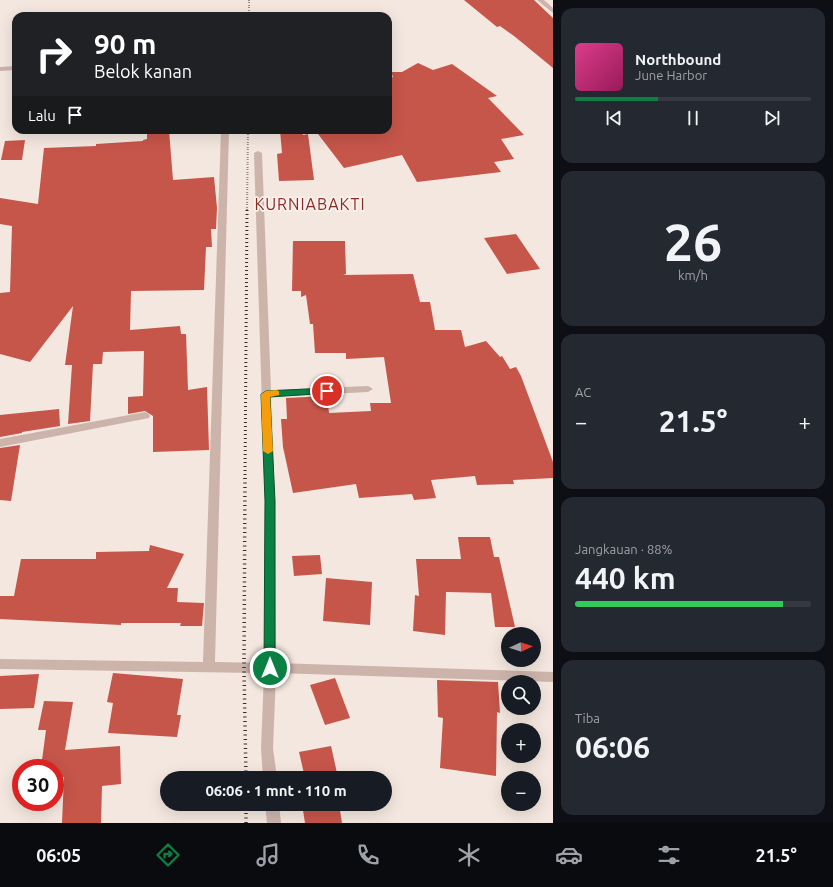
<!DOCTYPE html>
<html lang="id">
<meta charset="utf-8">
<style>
body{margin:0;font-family:Ubuntu,sans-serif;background:#242831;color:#f1f3f6;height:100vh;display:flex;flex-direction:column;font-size:15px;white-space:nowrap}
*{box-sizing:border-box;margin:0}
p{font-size:13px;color:#9ea1a6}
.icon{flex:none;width:22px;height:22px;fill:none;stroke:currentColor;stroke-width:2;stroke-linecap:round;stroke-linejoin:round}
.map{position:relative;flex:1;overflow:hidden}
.drawer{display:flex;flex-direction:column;gap:8px;padding:8px;background:#0d0f14;width:280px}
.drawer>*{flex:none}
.hud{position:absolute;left:12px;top:12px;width:380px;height:122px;border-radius:12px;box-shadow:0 4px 16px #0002;background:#202124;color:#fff;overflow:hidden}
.needle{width:26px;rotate:86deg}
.controls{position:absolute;left:501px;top:627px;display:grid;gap:8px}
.controls a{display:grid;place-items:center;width:40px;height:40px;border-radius:50%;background:#171b24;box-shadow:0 4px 16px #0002;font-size:20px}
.speed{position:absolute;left:12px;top:759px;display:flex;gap:8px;font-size:20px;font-weight:700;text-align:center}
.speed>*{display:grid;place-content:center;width:52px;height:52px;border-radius:50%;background:#171b24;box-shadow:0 4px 16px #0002;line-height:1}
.speed .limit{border:6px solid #d22;background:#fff;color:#111}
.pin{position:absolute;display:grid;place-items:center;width:34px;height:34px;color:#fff;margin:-17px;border:2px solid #fff;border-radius:50%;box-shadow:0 1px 4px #0007}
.me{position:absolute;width:44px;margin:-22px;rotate:0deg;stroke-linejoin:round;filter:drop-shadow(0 0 3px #0008)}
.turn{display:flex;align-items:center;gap:14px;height:84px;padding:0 16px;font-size:18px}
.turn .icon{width:52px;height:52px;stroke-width:2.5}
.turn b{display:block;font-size:28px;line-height:34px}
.then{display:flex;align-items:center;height:38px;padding:0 16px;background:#0003;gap:8px;font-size:15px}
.big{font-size:30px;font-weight:700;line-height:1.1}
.drawer .card{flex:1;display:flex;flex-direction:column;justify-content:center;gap:6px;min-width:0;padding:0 14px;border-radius:12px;background:#242831}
.drawer .dial{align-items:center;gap:0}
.dial b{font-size:52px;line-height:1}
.song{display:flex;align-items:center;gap:12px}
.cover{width:48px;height:48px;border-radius:6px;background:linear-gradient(135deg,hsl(330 70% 55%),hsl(330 70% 35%))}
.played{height:4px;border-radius:2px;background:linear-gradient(90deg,#0b8043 35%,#363941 35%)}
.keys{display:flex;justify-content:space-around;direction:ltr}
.heat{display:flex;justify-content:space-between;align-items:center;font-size:22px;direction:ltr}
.charge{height:6px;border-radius:3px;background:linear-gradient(90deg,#34c759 88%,#363941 0)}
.trip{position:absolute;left:160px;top:771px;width:232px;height:40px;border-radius:20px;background:#171b24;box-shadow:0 4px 16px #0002;font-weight:700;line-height:40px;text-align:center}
.dock{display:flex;height:64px;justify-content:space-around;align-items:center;background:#090b0e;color:#9ea1a6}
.dock .icon{width:28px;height:28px}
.dock .current{color:#0b8043}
.dock b{font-size:18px;color:#f1f3f6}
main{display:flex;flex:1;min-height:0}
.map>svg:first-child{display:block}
</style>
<main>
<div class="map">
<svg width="553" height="823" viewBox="0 0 553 823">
<rect width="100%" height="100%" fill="#f3e7df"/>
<g fill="#c6554a">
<polygon points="464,0 534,0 553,18 553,68 514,36 500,26 497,27"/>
<polygon points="418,63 433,70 452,64 497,96 488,98 524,135 501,139 514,159 494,162 501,172 417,182 402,155 344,168 315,130 388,130 388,79 393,77 391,72 402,72"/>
<polygon points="147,130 169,130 173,180 214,177 217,208 216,229 211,229 212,247 206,247 204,290 131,291 130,330 180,326 181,334 186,334 188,390 207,387 209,450 153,452 153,416 145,411 128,414 128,397 143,396 144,351 103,352 102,364 93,364 90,421 68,424 72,365 65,365 73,306 30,362 0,354 0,293 10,292 12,226 0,224 0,198 38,204 44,148 96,146 96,144 143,141 143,140 147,139"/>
<polygon points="280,130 302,130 303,135 308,134 314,180 279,181 277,154 282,153"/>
<polygon points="25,140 22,160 1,160 5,141"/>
<polygon points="516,234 540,269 507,274 484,238"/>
<polygon points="293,241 345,241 346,274 343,275 413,274 420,302 430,302 435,330 461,330 465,347 486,341 500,357 502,356 510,369 516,367 521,376 553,462 553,478 513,480 514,484 477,485 475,476 431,480 436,498 414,500 412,494 359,498 356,484 293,493 283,447 281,419 287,419 286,398 327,396 329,413 371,411 370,403 391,403 384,357 346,359 346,353 315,353 313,324 310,324 306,295 301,297 301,291 292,291"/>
<polygon points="59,409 60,426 22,432 22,433 0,437 0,415"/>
<polygon points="20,445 11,501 0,500 0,448"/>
<polygon points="458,537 490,537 494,557 499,557 515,627 495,627 491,593 446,592 445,635 413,631 415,595 419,596 416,559 461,559"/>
<polygon points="150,545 184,554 167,588 178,588 177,602 204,603 202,626 180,626 181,623 121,623 121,625 0,619 0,596 14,596 21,559 96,559 96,552 149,551"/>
<polygon points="320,555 322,574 294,576 292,556"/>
<polygon points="326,578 372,582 370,625 323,621"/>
<polygon points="113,673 183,679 177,715 181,715 177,737 108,733 113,703 107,702"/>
<polygon points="39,674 34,708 0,709 0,676"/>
<polygon points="335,678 350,718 325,725 310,685"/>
<polygon points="437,680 498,682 500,713 497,712 496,776 440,768 443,718 438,717"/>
<polygon points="44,701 73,702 65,750 120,746 121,784 102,786 101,823 62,823 64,777 55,777 55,768 41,768 46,730 38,730"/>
<polygon points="331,746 337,773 334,774 335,778 305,778 299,752"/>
<polygon points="302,804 339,804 342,823 305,823"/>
</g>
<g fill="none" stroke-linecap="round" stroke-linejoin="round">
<g fill="#ccb4ab" fill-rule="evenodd">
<polygon points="537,0 544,0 553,8 553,13"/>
<polygon points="16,66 16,70 0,71 0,67"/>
<polygon points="221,130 229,130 215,662 264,663 265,501 254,153 258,151 262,153 271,390 368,386 373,389 368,392 271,397 275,501 276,663 553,672 553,682 276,673 273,748 277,778 263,778 261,748 264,673 0,669 0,659 203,662"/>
<polygon points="145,412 149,414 150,416 149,418 0,447 0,439"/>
<polygon points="265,804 279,804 281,823 267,823"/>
</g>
<g stroke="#392c2a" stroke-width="2" stroke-dasharray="0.5 2" stroke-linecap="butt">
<polyline points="249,0 249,16"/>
<polyline points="247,210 248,130"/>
</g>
<polyline stroke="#392c2a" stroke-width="3" stroke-dasharray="1 3" stroke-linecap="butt" points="245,479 247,209"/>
<g stroke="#392c2a" stroke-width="3.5" stroke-dasharray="1 3.5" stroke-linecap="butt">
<polyline points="245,478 244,669 246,778"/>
<polyline points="246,804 246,823"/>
</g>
</g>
<polygon fill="#0b8043" stroke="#07532c" points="327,388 330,389 330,393 270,397 275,501 275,668 274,672 266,672 264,668 265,501 261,394 266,391"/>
<polygon fill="#f59e0b" points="276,390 279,391 279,395 270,397 273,451 268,454 263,451 261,394 266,391"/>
<g text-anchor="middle" stroke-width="3.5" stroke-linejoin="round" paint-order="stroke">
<g font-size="16" letter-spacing="1" fill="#882b23" stroke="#faf1ec">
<text x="310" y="210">KURNIABAKTI</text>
</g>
</g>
</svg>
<div class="controls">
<a><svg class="needle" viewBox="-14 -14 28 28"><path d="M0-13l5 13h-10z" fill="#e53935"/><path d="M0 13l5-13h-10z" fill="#9ea1a6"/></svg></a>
<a><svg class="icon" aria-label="search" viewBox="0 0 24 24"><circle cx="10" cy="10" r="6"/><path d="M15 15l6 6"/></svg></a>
<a>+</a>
<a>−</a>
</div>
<div class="speed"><div class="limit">30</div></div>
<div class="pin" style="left:327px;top:391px;background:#d93025"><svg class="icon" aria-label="arrive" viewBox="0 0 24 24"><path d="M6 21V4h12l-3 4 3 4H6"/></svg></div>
<svg class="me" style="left:270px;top:668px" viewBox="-20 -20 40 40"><circle r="17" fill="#0b8043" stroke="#fff" stroke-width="3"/><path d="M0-11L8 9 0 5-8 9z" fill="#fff"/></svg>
<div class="trip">06:06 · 1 mnt · 110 m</div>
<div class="hud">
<div class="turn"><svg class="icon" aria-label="right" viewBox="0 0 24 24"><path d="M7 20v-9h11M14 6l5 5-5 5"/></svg><div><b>90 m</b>Belok kanan</div></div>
<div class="then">Lalu<svg class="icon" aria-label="arrive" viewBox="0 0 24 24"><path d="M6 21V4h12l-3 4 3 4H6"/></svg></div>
</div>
</div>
<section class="drawer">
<div class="card">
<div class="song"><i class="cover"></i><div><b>Northbound</b><p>June Harbor</p></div></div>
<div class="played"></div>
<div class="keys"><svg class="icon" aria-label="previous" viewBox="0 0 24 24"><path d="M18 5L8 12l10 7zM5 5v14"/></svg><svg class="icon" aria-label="pause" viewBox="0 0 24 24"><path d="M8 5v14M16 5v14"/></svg><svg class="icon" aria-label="next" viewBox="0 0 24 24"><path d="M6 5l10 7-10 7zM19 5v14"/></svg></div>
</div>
<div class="card dial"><b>26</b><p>km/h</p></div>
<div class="card"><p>AC</p>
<div class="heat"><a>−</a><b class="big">21.5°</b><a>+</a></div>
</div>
<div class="card"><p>Jangkauan · 88%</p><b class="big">440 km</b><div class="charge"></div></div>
<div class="card"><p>Tiba</p><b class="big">06:06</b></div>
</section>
</main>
<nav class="dock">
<b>06:05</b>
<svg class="icon current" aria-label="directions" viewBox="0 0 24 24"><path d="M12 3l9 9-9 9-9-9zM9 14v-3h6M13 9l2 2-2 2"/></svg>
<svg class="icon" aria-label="music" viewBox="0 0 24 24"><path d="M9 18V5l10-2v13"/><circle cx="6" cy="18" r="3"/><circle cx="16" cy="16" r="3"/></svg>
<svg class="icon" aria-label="phone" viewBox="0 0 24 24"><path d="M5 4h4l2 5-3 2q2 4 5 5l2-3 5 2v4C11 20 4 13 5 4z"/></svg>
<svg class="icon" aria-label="climate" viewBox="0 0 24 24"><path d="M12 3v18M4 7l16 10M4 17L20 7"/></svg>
<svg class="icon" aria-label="car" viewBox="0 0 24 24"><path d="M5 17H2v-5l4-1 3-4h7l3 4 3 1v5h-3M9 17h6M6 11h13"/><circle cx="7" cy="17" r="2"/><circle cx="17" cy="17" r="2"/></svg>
<svg class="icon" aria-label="filters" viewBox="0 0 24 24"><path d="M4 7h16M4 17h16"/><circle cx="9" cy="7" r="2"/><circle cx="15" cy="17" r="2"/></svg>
<b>21.5°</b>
</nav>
